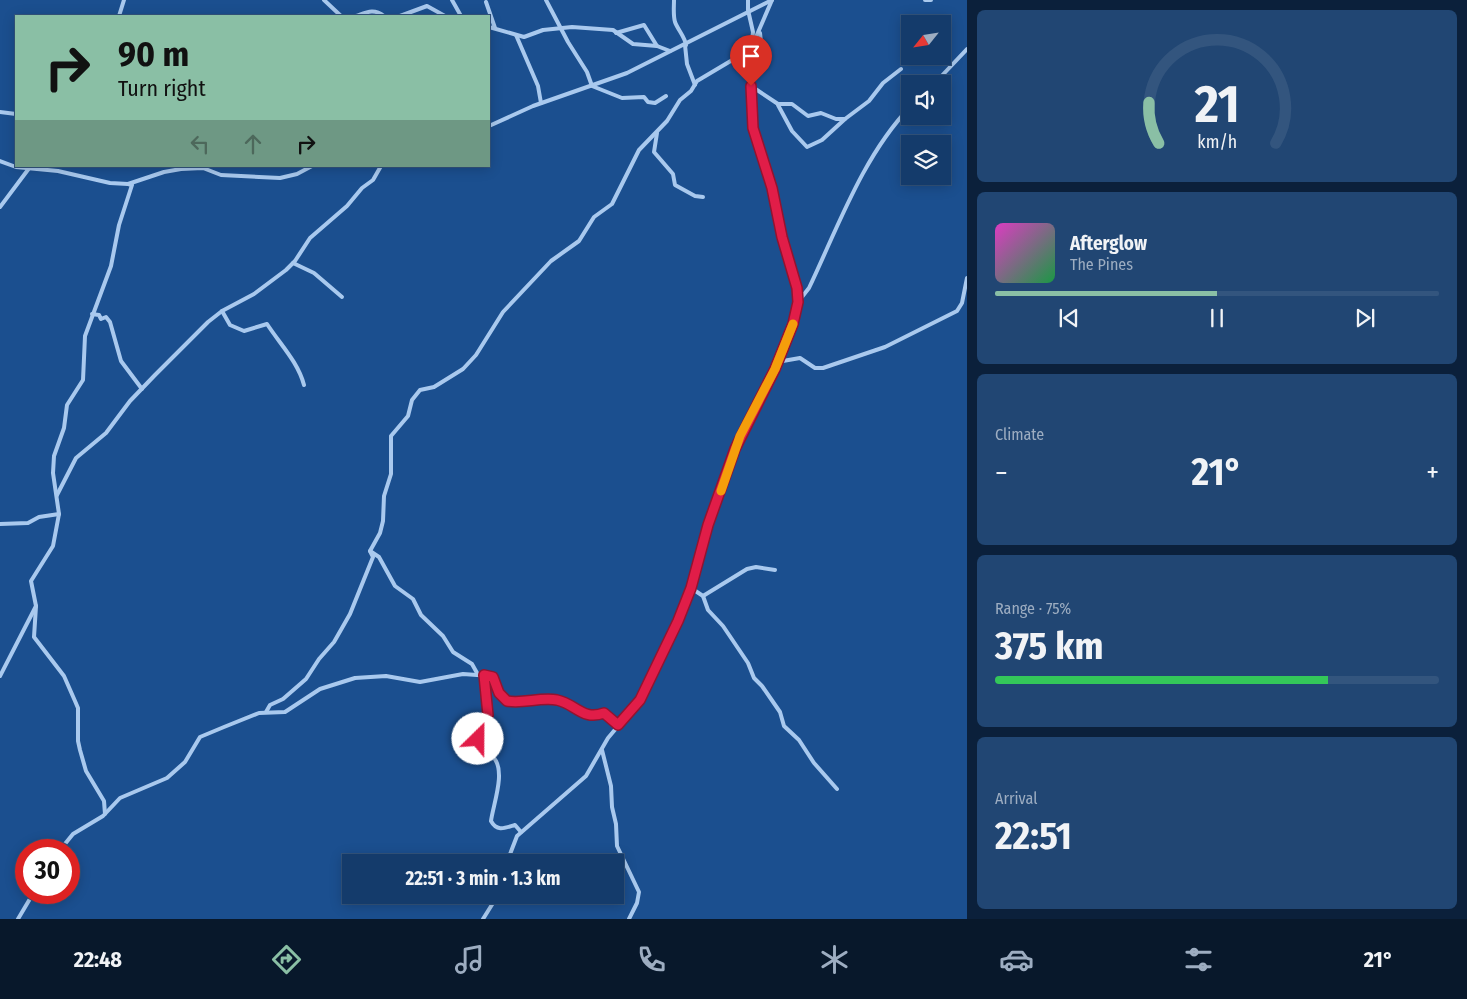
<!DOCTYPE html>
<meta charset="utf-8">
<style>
body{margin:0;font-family:"Fira Sans Condensed",sans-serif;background:#214673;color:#f1f3f6;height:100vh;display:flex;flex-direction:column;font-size:19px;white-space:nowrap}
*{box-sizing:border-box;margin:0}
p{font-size:16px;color:#9dadc1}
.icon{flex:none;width:28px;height:28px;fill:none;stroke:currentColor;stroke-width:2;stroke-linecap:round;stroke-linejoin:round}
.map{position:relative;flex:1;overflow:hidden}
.panel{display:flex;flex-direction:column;gap:10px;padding:10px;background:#0b203b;width:500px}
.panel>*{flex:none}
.hud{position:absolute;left:15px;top:15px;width:475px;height:152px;border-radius:0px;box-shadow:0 2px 12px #0003,0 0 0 1px #33557e;background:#8abfa5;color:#111;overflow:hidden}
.needle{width:32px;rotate:240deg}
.buttons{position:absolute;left:901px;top:15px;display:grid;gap:10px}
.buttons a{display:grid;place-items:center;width:50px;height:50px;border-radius:0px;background:#143b6b;box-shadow:0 2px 12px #0003,0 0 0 1px #33557e;font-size:25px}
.speed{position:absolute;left:15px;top:839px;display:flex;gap:10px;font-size:25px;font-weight:700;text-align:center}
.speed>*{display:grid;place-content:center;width:65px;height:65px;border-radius:50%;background:#143b6b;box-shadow:0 2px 12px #0003,0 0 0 1px #33557e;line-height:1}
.speed .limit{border:8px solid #d22;background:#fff;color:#111}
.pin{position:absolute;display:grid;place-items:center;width:42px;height:42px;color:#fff;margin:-51px -21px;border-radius:50% 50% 50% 0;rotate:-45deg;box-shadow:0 0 5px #0007}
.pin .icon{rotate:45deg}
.me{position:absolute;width:55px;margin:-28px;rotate:23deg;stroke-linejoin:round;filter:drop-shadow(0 0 4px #0008)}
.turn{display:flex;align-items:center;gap:18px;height:105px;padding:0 20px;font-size:22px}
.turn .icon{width:65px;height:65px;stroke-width:2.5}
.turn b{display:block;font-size:35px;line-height:42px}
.lanes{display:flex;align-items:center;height:48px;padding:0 20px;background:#0003;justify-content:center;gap:25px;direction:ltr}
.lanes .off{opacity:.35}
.big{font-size:38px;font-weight:700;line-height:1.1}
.panel .card{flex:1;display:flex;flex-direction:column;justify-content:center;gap:8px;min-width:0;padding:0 18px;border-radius:8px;background:#214673}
.panel .dial{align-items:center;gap:0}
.dial svg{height:130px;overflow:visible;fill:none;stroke:#33557e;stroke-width:7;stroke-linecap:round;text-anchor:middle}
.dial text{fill:#f1f3f6;stroke:none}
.song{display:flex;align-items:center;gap:15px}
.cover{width:60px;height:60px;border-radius:8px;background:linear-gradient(135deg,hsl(310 70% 55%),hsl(140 70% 35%))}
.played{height:5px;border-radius:2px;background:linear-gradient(90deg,#8abfa5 50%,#33557e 50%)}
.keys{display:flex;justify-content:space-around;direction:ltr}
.heat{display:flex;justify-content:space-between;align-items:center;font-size:28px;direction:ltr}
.charge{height:8px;border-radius:4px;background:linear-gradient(90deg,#34c759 75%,#33557e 0)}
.trip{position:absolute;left:342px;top:854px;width:282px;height:50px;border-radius:0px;background:#143b6b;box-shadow:0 2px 12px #0003,0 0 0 1px #33557e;font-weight:700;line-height:50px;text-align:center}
.tab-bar{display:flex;height:80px;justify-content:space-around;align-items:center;background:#08182b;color:#9dadc1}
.tab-bar .icon{width:35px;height:35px}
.tab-bar .current{color:#8abfa5}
.tab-bar b{font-size:22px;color:#f1f3f6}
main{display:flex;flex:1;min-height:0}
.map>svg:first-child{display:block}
</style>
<main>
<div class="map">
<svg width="967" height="919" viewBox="0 0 967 919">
<rect width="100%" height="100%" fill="#1b4f8f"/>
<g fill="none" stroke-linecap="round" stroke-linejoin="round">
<g stroke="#a9c9ee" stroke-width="4">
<polyline points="324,0 341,16"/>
<polyline points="452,0 461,16"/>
<polyline points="546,0 568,42 587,72 592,86 622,98 644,97 648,102 655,103 666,96"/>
<path d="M674,0C674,7 673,15 675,22C678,30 685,37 686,45"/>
<polyline points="925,0 931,0"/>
<polyline points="486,2 495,28"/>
<polyline points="119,16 124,0"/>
<path d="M356,16C367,12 374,8 384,16"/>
<polyline points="400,16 427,6 445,16"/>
<polyline points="489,27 524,37 543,30 572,27 613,30 633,44 657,46 670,51"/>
<polyline points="616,33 644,25 657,46"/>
<polyline points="760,33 762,51"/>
<polyline points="516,35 538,86 541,103"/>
<polyline points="753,44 772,0"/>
<polyline points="685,45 687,64 695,85"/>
<polyline points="934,84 967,49"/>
<polyline points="751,86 778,104 792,104 808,116 821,113 836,119 845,119 869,101 883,83 901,69"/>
<polyline points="778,105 792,131 807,147 822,140 845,119"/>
<polyline points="0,112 16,114"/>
<polyline points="489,126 533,106 627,73 772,0"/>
<polyline points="657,133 654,152 673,174 675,185 695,196 703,197"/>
<polyline points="0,161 16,167 58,171 110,183 128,184 164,172 181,169 203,168 221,175 280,178 297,174 312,166"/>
<polyline points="0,207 30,167"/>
<polyline points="293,263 314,273 342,297"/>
<path d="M798,302L809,288C838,227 863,156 910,107"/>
<path d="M222,311L230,325L244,331L267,324C280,344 298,362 304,385"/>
<polyline points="92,314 99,315 101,319 106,317 110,322 121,361 142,389"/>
<polyline points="777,362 800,358 815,368 823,368 885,347 957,311 962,303 967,278"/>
<polyline points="57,495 76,458 106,433 130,401 155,375 208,322 222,311 254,294 286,270 295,261 310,238 347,206 362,188 373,180 381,166"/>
<polyline points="0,524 28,523 39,517 59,514"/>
<polyline points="370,551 379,557 395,586 413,599 421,615 443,636 453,652 472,664 477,673"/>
<polyline points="691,588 703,596 708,610 723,626 748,663 754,678 762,686 780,712 784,726 799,740 814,763 837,789"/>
<polyline points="703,596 747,569 756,567 775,570"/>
<polyline points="36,606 34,637 64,676 75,701 78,708 78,741 80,750 86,771 104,801 105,814"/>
<path d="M485,675L488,715L477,743C479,753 488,752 494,758C506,772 493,805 491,821C497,832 505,828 515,825L521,832"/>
<polyline points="0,676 36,606 31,581 53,546 59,514 53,473 54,456 64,428 67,405 83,380 85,336 111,266 119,225 132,185 128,184"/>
<polyline points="266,712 270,705 283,699 306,679 319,659 334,642 350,614 373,557 370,551 380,533 383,521 384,496 391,474 391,436 408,416 412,400 420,390 434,387 463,369 476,355 503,312 551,261 579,241 594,217 612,204 639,150 667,121 680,100 691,91 697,81 734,59 750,53"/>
<polyline points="602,750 611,786 612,807 616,824 617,846 639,892 637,903 629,919"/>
<path d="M60,850L73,834L103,816L120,798L167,778L185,762L200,737L224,727L259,713L285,712L320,689L355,678L386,676L420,682L463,674L491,676L499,693L507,701C523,704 540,697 557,700C576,704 583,722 604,713L619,725"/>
<polyline points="507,862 517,836 586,776 608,738 640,700 673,631 691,588 708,525 740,436 775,369 793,324 798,292 782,237 771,181 753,128 750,60 753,32 748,10 748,0"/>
<polyline points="18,919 34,892"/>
<polyline points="483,919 498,895"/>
</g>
</g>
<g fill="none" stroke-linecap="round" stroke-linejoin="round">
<defs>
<path id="route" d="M478,739L488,715L484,675L493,677L499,693L507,701C523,704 540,697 557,700C576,704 583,721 604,713L618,725L640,700L678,621L691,588L708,525L735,449L775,369L793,324L798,302L797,288L782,237L772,188L753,128L751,86"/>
</defs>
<use href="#route" stroke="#92132f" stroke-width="12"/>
<use href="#route" stroke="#e11d48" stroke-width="9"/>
<polyline stroke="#f59e0b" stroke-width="9" points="721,491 740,436 775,369 793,324"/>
</g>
</svg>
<div class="buttons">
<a><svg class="needle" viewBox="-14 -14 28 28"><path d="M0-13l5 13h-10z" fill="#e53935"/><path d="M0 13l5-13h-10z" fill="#9dadc1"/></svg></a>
<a><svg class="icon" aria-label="sound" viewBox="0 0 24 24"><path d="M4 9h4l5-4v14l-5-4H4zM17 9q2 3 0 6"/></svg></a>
<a><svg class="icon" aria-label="layers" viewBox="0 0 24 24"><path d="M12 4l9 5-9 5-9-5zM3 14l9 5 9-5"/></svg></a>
</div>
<div class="speed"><div class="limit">30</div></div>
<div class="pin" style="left:751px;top:86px;background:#d93025"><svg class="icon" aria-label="arrive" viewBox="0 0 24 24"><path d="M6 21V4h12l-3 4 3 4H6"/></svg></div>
<svg class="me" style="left:478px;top:739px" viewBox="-20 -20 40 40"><circle r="19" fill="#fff"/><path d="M0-13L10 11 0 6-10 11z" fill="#e11d48"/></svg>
<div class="trip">22:51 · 3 min · 1.3 km</div>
<div class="hud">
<div class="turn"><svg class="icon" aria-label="right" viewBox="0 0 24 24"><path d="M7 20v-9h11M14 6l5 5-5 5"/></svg><div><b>90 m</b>Turn right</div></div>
<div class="lanes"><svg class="icon off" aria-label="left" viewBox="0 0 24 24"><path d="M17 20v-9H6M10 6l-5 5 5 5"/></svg><svg class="icon off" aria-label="ahead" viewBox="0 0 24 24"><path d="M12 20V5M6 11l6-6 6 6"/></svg><svg class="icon" aria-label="right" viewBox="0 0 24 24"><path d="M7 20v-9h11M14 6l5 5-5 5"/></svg></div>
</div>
</div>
<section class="panel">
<div class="card dial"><svg viewBox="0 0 100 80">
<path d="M14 69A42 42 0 1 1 86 69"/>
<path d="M14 69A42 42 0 0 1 8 44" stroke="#8abfa5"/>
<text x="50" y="56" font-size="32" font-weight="700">21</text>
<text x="50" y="72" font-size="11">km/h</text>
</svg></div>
<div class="card">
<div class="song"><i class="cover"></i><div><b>Afterglow</b><p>The Pines</p></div></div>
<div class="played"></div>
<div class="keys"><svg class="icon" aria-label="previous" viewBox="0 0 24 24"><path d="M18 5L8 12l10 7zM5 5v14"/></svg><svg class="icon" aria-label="pause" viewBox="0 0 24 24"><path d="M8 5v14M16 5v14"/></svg><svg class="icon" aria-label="next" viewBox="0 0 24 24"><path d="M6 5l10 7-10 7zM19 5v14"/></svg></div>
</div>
<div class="card"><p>Climate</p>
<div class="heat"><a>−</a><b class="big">21°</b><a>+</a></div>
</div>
<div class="card"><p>Range · 75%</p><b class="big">375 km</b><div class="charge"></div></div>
<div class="card"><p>Arrival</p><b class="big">22:51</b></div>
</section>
</main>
<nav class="tab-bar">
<b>22:48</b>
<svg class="icon current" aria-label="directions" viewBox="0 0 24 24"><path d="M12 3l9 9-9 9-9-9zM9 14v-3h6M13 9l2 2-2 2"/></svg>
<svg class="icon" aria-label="music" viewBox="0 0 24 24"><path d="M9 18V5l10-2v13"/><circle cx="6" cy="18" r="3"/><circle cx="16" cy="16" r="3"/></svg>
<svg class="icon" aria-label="phone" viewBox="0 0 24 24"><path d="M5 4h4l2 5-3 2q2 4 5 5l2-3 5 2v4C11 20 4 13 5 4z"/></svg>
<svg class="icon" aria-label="climate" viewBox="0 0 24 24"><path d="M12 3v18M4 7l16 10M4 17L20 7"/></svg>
<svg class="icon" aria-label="car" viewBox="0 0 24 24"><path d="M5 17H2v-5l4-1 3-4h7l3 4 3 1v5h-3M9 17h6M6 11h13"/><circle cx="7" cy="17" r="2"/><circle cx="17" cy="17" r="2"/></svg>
<svg class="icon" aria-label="filters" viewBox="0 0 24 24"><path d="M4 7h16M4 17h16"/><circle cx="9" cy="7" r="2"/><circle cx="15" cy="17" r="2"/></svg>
<b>21°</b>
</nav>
